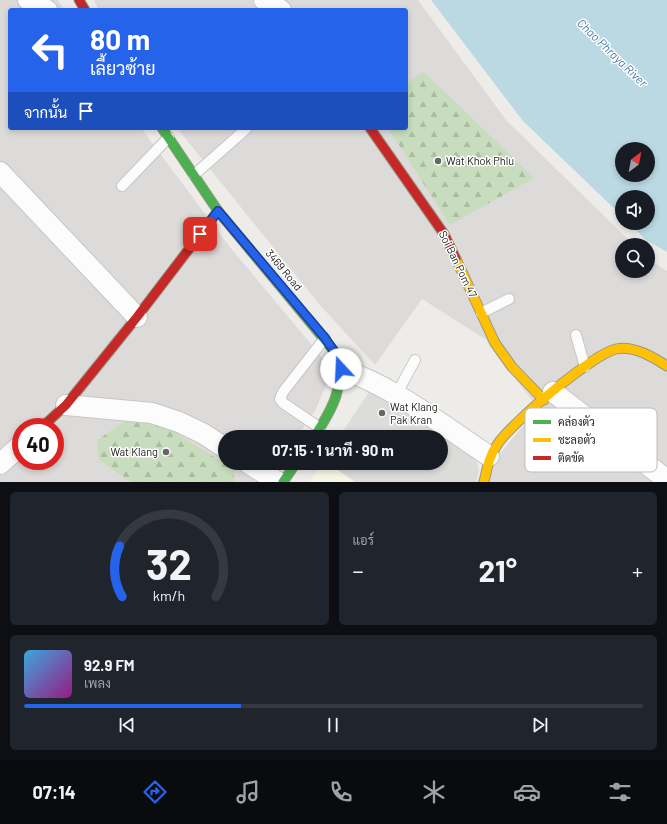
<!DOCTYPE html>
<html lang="th">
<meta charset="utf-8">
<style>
body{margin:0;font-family:Barlow,Sarabun,sans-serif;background:#20242c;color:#f1f3f6;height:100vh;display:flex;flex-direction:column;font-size:15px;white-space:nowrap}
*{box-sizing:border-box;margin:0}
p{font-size:13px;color:#9ea1a6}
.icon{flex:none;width:22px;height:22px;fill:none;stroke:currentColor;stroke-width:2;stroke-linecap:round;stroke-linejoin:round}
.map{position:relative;height:482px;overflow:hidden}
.side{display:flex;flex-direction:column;gap:10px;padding:10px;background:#0d0f14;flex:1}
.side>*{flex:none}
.banner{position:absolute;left:8px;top:8px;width:400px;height:122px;border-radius:4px;box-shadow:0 2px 6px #0003;background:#2563eb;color:#fff;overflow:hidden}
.needle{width:26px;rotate:32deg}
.fabs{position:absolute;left:615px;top:142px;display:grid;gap:8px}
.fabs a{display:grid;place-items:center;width:40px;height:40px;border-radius:50%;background:#171b24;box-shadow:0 2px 6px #0003;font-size:20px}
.speed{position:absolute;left:12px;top:418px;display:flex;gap:8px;font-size:20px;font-weight:700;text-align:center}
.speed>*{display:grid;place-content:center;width:52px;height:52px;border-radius:50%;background:#171b24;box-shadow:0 2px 6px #0003;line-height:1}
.speed .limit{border:6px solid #d22;background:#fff;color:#111}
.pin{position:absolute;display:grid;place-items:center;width:34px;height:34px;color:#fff;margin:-17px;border-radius:8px;box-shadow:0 2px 6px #0006}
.me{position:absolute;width:44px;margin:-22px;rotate:340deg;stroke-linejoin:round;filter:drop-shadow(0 0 3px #0008)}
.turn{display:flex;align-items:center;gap:14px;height:84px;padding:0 16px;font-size:18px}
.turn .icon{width:52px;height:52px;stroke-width:2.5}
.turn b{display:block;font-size:28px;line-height:34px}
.then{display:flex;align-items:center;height:38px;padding:0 16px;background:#0003;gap:8px;font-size:15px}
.big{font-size:30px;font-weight:700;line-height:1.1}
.side .tile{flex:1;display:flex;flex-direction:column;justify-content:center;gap:6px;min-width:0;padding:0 14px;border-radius:6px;background:#20242c}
.side .dial{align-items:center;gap:0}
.dial svg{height:104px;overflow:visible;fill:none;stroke:#363941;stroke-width:7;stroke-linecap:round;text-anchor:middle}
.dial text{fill:#f1f3f6;stroke:none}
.song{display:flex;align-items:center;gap:12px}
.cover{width:48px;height:48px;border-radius:6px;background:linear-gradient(135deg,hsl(200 70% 55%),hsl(310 70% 35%))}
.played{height:4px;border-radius:2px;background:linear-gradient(90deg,#2563eb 35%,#363941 35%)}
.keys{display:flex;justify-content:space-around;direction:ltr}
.heat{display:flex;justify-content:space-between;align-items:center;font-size:22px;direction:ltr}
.side .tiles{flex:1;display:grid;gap:10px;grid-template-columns:1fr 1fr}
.tile:last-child{grid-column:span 2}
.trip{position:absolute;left:218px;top:430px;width:230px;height:40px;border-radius:20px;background:#171b24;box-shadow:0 2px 6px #0003;font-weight:700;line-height:40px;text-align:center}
.tab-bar{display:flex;height:64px;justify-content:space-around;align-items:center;background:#090b0e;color:#9ea1a6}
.tab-bar .icon{width:28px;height:28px}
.tab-bar .current{color:#2563eb}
.tab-bar b{font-size:18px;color:#f1f3f6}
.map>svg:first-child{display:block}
</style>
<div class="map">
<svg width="667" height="482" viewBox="0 0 667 482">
<defs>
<pattern id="forest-firs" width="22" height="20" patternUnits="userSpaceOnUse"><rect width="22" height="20" fill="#c8ddbd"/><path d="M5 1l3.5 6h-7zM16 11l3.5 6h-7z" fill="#acbda2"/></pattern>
</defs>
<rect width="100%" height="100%" fill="#eeece9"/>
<g fill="#dddbda" fill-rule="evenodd">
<path d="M0,0H58L64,10H10V128H141L229,246L321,356L327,383L316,409L297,437H225V463H279L266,482H0ZM21,427H55V461H21Z"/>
<polygon points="94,0 418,0 506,120 634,245 622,245 622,271 648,271 648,259 667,271 667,482 476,482 538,408 485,339 422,299 375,365 319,304 177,128 406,128 406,10 99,10"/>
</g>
<polygon fill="#f7f6e4" points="322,463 328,463 355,482 310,482"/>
<polygon fill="#dcdcda" points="371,389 474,452 479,470 476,482 355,482 328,463 441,463 441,437 339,437"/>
<g fill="url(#forest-firs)">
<polygon points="423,71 534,178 450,225 388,128 406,128 406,84"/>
<polygon points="129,419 161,424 234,469 234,482 131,482 99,460 97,440"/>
</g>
<path fill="#bad9e3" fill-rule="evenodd" d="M431,0H667V252L646,240L629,223H648V197H622V216L523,121ZM622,149H648V175H622Z"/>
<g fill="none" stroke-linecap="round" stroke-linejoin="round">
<defs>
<g id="lane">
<polyline points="194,175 247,128"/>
<polyline points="122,186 169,137"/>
<polyline points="481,313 509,299"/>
<polyline points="576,335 585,367"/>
<polyline points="396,395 415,360"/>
<polyline points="320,428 283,403 280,399 283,392 325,338"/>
</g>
<g id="street">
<polyline points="28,0 47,10"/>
<polyline points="264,0 281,10"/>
<polyline points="0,172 137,317"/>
<path d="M341,369C395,387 442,425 489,456"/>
<polyline points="553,392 667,480"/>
<polyline points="66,405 152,413 179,422 204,434 225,448"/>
<polyline points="248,463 278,482"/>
<polyline points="0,464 21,445"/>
</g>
<g id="fast">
<path d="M162,128L218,211L334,351C348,383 332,410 314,437"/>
<polyline points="283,482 296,463"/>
</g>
<g id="slow">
<polyline points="456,259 495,343 512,367 544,400"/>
<path d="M484,482C487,469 489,456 497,445C510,424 593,354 616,349C633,345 653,357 667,366"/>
</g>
<g id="jam">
<polyline points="79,0 85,10"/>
<polyline points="370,128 444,234 456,259"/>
<polyline points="42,427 66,405 137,317 218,211"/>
</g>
</defs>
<use href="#lane" stroke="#c7c6c5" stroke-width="12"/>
<use href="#street" stroke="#c7c6c5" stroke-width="22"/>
<use href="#fast" stroke="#97987f" stroke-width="11"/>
<use href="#slow" stroke="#97987f" stroke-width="11"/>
<use href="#jam" stroke="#97987f" stroke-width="11"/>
<use href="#lane" stroke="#fcfcfc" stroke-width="10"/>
<use href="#street" stroke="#fcfcfc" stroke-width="20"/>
<use href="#fast" stroke="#4caf50" stroke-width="9"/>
<use href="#slow" stroke="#ffc107" stroke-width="9"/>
<use href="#jam" stroke="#c62828" stroke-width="9"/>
</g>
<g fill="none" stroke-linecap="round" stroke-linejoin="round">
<defs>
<polyline id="route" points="200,234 218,211 325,338 334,351 341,369"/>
</defs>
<use href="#route" stroke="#184099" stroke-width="10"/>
<use href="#route" stroke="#2563eb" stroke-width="7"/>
</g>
<g fill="#686766" stroke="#fff" stroke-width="1.5">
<circle cx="438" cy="161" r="4"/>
<circle cx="382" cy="413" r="4"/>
<circle cx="166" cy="452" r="4"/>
</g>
<g text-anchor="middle" stroke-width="3" stroke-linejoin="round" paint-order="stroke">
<g font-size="11" fill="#202020" stroke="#fff" text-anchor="start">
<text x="446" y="165">Wat Khok Phlu</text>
<text x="390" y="411">Wat Klang<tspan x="390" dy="13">Pak Kran</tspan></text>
<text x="158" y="456" text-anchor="end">Wat Klang</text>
</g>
<g font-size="11" fill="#202020" stroke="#fff">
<text transform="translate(458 264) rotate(64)" y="4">Soi Ban Pom 47</text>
<text transform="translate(284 270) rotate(50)" y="4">3469 Road</text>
</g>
<g font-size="12" font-style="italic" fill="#4477ac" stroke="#fff">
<text transform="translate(612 53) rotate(44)" y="4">Chao Phraya River</text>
</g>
</g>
<rect x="525" y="408" width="132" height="64" rx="6" fill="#fff" stroke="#bcbcbc" stroke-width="1"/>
<rect x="533" y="420" width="18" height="4" fill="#4caf50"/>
<rect x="533" y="438" width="18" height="4" fill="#ffc107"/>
<rect x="533" y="456" width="18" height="4" fill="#c62828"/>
<g font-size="11" fill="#202020">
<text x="558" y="426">คล่องตัว</text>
<text x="558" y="444">ชะลอตัว</text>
<text x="558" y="462">ติดขัด</text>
</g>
</svg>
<div class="fabs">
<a><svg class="needle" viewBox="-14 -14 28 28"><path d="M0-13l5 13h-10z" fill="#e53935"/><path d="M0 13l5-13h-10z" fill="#9ea1a6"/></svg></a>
<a><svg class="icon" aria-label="sound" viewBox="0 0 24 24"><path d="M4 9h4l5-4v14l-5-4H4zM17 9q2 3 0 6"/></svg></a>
<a><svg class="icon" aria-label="search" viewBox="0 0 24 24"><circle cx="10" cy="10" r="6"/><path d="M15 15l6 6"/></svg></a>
</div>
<div class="speed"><div class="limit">40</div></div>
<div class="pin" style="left:200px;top:234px;background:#d93025"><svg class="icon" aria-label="arrive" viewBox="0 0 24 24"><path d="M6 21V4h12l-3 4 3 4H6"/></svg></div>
<svg class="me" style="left:341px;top:369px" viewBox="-20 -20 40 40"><circle r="19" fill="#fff"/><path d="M0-13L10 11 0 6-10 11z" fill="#2563eb"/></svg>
<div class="trip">07:15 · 1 นาที · 90 m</div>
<div class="banner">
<div class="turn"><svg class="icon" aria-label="left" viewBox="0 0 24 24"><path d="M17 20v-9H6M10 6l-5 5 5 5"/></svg><div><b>80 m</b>เลี้ยวซ้าย</div></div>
<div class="then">จากนั้น<svg class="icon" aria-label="arrive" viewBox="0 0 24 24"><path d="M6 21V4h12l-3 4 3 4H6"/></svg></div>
</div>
</div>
<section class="side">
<div class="tiles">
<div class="tile dial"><svg viewBox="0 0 100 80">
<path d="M14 69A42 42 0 1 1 86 69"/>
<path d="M14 69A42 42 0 0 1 12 30" stroke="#2563eb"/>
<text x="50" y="56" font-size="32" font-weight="700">32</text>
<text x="50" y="72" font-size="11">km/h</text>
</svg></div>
<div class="tile"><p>แอร์</p>
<div class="heat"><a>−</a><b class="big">21°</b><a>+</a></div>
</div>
<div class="tile">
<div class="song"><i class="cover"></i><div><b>92.9 FM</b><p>เพลง</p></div></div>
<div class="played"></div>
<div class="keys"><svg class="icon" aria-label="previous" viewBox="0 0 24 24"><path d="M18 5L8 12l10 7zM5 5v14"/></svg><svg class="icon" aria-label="pause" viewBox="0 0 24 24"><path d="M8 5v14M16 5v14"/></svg><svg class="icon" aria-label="next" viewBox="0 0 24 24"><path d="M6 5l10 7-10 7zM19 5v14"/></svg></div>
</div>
</div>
</section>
<nav class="tab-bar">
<b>07:14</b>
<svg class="icon current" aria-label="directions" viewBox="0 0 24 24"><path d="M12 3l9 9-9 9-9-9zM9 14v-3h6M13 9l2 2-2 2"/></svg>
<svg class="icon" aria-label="music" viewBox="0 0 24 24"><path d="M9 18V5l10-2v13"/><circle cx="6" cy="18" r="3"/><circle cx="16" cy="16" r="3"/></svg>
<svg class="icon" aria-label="phone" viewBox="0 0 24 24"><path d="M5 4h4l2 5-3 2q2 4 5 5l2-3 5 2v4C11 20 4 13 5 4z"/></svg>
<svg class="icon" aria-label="climate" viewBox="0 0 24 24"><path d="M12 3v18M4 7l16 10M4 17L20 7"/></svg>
<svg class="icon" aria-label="car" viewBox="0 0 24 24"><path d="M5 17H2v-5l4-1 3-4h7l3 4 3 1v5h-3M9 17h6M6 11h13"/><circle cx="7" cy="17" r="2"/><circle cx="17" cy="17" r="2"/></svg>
<svg class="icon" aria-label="filters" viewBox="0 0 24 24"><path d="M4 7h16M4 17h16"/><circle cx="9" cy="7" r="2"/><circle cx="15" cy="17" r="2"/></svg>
</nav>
